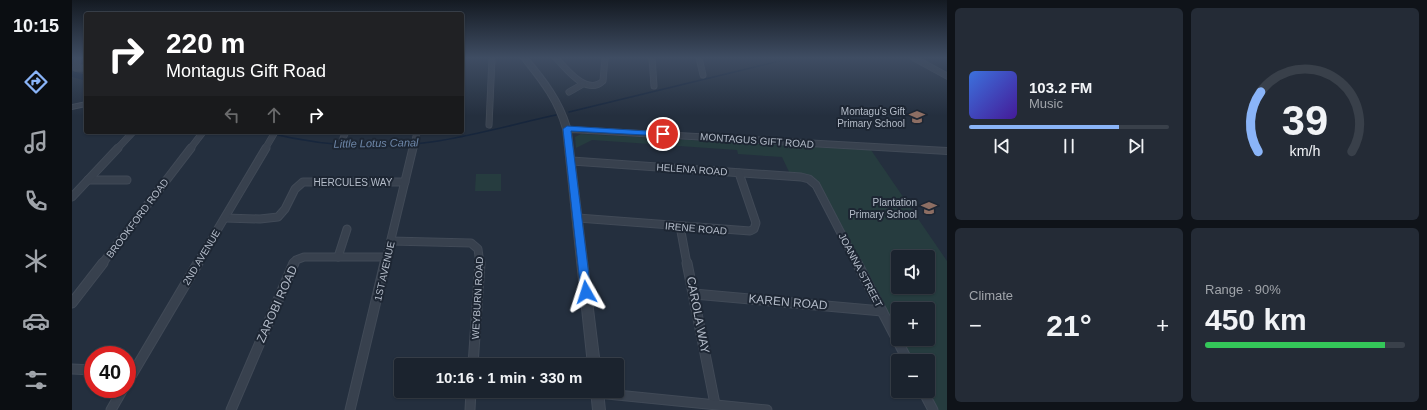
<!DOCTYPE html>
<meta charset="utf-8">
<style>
body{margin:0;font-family:Helvetica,sans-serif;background:#242b36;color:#f1f3f6;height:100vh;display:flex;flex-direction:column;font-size:15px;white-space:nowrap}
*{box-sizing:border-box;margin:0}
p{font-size:13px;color:#a0a4aa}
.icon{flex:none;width:22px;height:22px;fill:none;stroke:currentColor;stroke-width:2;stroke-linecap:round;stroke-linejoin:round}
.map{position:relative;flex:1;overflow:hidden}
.drawer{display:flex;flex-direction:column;gap:8px;padding:8px;background:#0f1319;width:480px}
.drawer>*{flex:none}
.banner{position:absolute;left:12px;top:12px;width:380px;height:122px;border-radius:4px;box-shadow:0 1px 3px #0004,0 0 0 1px #39404a;background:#202124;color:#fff;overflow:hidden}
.controls{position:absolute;left:819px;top:250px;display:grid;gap:8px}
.controls a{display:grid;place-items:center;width:44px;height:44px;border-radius:4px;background:#1b232e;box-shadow:0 1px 3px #0004,0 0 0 1px #39404a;font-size:20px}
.speed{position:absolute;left:12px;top:346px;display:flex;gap:8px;font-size:20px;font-weight:700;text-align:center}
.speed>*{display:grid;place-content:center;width:52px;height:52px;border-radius:50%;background:#1b232e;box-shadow:0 1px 3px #0004,0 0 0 1px #39404a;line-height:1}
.speed .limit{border:6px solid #d22;background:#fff;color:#111}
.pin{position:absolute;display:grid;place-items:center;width:34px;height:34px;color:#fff;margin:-17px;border:2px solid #fff;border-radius:50%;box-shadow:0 1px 4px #0007}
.me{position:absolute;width:44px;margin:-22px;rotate:354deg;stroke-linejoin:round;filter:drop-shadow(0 0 3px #0008)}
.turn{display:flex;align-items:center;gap:14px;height:84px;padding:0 16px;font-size:18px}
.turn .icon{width:52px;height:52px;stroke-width:2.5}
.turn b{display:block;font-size:28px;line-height:34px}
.lanes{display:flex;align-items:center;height:38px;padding:0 16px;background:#0003;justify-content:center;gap:20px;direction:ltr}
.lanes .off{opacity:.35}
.big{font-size:30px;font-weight:700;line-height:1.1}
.drawer .widget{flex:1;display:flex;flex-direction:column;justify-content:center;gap:6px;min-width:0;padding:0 14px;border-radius:6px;background:#242b36}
.drawer .dial{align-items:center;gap:0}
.dial svg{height:104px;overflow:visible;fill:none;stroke:#39404a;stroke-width:7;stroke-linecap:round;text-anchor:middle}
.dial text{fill:#f1f3f6;stroke:none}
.song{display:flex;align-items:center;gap:12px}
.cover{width:48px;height:48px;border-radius:6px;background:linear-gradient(135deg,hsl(220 70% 55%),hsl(260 70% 35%))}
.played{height:4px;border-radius:2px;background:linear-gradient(90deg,#8ab4f8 75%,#39404a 75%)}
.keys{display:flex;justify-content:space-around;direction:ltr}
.heat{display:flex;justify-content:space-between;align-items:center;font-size:22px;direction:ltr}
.charge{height:6px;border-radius:3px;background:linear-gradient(90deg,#34c759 90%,#39404a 0)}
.drawer .tiles{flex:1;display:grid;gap:8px;grid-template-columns:repeat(2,1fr)}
.trip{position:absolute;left:322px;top:358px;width:230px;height:40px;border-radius:4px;background:#1b232e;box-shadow:0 1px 3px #0004,0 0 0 1px #39404a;font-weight:700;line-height:40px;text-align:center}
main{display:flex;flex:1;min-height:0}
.tabs{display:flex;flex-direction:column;width:72px;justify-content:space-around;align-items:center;background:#0b0e12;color:#a0a4aa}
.tabs .icon{width:28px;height:28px}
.tabs .active{color:#8ab4f8}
.tabs b{font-size:18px;color:#f1f3f6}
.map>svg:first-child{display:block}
</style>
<main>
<nav class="tabs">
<b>10:15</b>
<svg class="icon active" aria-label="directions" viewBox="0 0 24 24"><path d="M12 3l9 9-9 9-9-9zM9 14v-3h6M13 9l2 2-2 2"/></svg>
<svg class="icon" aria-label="music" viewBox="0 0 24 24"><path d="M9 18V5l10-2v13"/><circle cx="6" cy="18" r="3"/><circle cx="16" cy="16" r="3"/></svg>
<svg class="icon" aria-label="phone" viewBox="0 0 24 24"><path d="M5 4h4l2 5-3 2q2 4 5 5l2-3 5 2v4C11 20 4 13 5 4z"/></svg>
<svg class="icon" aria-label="climate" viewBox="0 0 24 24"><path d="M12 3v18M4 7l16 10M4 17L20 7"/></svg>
<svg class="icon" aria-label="car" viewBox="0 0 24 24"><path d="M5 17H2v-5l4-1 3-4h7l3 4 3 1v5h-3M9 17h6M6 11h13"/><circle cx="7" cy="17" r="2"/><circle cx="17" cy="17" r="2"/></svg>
<svg class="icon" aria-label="filters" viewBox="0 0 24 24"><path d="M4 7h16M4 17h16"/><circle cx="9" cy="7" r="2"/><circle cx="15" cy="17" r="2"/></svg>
</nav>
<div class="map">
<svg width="875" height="410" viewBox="0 0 875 410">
<rect width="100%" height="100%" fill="#242f3e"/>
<g fill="#263c3f" fill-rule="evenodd">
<path d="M509,134L799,150L875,261V410H866L856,391V361H840L829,339H856V309H826V334L746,182L718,174L710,157L666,154L665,150L520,140L504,148L503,137ZM826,257H856V287H826Z"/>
<polygon points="404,174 429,174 429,191 403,191"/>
</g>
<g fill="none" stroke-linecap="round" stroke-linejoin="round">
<g stroke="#17263c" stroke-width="1.5">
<polyline points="497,112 720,58"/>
<path d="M193,132C248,146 303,150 359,142C401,136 442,124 484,115"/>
</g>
<polyline stroke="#17263c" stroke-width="5.5" points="0,74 14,78"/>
<defs>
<g id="minor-far2">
<polyline points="6,58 4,68 14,68"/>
<path d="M484,58C495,70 515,96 531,81L533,58"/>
<polyline points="580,58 582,86"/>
<polyline points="627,58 631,75"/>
<polyline points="842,58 875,76"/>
<polyline points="497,92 511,84"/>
<polyline points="417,125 420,58"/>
<polyline points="271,138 274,132"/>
<polyline points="45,149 61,132"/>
<polyline points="118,149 131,132"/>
<polyline points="193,149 203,132"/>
<polyline points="341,149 345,132"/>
</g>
<g id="minor-far1">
<polyline points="500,161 729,177 737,179 744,185 785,264"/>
<polyline points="16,180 55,180"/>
<polyline points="0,197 46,148"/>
<polyline points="153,218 188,219 206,217 213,209 223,189 231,182 333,182"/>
<polyline points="506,218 678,231 682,229 684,223 667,173"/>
<polyline points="608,226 615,264"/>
<polyline points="319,241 399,243 406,249 408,264"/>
<polyline points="266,257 275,229"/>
<polyline points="30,264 119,148"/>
<polyline points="125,264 194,148"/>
<polyline points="221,264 224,260 232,257 315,257"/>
<polyline points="313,264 341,148"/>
</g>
<g id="minor">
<polyline points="615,263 643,404"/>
<polyline points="785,263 836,361"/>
<polyline points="622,294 810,311"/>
<polyline points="0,303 31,263"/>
<polyline points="401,365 408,263"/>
<polyline points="0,369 21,370"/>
<polyline points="55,383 126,263"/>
<polyline points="851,391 861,410"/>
<polyline points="525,393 695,410"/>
<polyline points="39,410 51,389"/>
<polyline points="159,410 222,263"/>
<polyline points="278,410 313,263"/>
<polyline points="398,410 399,391"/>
</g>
<g id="tertiary">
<path d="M449,58H456C474,79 490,100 498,127L875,148V154L499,132L528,365H516L491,129C483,100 467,81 449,58Z"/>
<polygon points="14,102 14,106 0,109 0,105"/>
<polygon points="519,391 531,391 533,410 521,410"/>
</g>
</defs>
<use href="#minor-far2" stroke="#414a57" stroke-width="7"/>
<use href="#minor-far1" stroke="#414a57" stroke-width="9"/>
<use href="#minor" stroke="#414a57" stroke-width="11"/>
<use href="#tertiary" stroke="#414a57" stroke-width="2"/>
<use href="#minor-far2" stroke="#38414e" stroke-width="5.5"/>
<use href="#minor-far1" stroke="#38414e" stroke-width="7"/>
<use href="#minor" stroke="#38414e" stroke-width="9"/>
<use href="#tertiary" fill="#38414e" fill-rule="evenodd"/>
</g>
<linearGradient id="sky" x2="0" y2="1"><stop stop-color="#141a22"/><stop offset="0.5" stop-color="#3f4d63"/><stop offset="1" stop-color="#3f4d63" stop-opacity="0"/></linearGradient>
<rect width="875" height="116" fill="url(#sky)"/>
<polygon fill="#1a73e8" stroke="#114b97" points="495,126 591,132 595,134 591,136 499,131 519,292 518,295 514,296 510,295 509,292 491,129"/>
<defs>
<symbol id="school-bare" viewBox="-9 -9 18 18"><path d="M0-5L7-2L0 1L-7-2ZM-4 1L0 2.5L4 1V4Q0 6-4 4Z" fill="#8d6e63" stroke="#1d2633" stroke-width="2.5" paint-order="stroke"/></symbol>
</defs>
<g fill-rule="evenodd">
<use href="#school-bare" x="834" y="106" width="22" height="22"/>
<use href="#school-bare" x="846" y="197" width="22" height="22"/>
</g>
<g text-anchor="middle" stroke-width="4" stroke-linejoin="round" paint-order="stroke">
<g font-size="10" fill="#b4bcc9" stroke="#1d2633" text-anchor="end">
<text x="833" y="115">Montagu's Gift<tspan x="833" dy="12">Primary School</tspan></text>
<text x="845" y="206">Plantation<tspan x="845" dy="12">Primary School</tspan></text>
</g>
<g font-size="10" fill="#b4bcc9" stroke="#1d2633">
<text transform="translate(685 140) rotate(4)" y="4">MONTAGUS GIFT ROAD</text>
<text transform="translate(620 169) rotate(4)" y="4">HELENA ROAD</text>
<text x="281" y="186">HERCULES WAY</text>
<text transform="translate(65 218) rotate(-53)" y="4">BROOKFORD ROAD</text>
<text transform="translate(624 228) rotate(5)" y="4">IRENE ROAD</text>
<text transform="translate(129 257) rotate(-59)" y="4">2ND AVENUE</text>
<text transform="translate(789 270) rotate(62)" y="4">JOANNA STREET</text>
<text transform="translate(312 271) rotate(-77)" y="4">1ST AVENUE</text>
<text transform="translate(405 298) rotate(-87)" y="4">WEYBURN ROAD</text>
</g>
<g font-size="11" font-style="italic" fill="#6d86a8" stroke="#1d2633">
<text transform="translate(304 143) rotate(-1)" y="4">Little Lotus Canal</text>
</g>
<g font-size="12" fill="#b4bcc9" stroke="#1d2633">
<text transform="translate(716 302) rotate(5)" y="4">KAREN ROAD</text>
<text transform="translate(205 304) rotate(-66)" y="4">ZAROBI ROAD</text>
<text transform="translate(626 315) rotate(79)" y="4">CAROLA WAY</text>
</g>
</g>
</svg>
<div class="controls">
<a><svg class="icon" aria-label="sound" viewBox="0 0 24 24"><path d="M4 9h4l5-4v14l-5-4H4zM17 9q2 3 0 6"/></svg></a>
<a>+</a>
<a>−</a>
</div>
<div class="speed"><div class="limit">40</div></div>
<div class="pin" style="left:591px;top:134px;background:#d93025"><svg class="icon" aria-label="arrive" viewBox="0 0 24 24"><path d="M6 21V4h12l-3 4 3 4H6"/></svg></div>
<svg class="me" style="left:514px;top:292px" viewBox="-20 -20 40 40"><path d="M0-17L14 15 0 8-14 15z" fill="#1a73e8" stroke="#fff" stroke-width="4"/></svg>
<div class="trip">10:16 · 1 min · 330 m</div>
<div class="banner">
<div class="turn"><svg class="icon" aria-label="right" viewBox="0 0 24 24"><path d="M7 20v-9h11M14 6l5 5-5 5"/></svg><div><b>220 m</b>Montagus Gift Road</div></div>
<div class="lanes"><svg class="icon off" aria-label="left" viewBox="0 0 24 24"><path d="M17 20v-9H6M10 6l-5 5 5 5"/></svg><svg class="icon off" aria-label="ahead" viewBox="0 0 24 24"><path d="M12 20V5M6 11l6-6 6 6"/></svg><svg class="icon" aria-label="right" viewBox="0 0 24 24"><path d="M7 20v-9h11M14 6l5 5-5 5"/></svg></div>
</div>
</div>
<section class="drawer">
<div class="tiles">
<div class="widget">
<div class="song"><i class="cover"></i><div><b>103.2 FM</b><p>Music</p></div></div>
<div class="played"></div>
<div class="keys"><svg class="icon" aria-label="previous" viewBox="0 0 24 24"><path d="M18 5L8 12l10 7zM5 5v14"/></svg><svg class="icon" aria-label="pause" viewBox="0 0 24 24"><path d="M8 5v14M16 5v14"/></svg><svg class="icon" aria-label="next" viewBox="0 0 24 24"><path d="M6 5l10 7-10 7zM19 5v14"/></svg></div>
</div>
<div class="widget dial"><svg viewBox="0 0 100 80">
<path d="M14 69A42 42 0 1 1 86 69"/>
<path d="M14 69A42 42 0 0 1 16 23" stroke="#8ab4f8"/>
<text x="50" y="56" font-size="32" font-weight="700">39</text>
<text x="50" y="72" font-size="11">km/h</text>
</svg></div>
<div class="widget"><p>Climate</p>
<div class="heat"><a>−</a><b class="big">21°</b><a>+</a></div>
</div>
<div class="widget"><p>Range · 90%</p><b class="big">450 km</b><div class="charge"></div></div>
</div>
</section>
</main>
